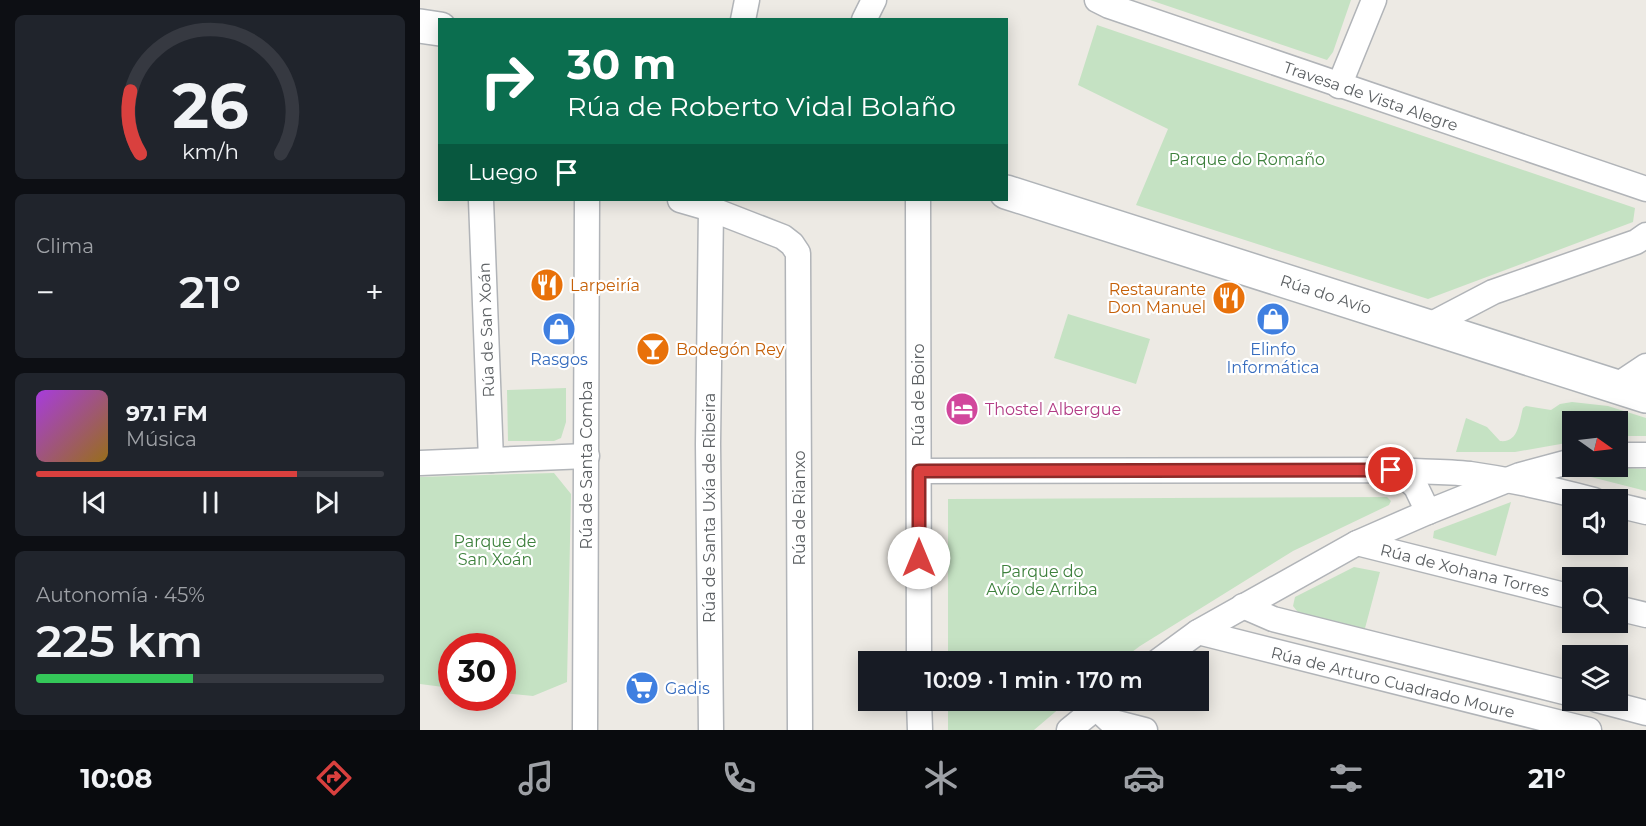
<!DOCTYPE html>
<html lang="es">
<meta charset="utf-8">
<style>
body{margin:0;font-family:Montserrat,sans-serif;background:#20242c;color:#f1f3f6;height:100vh;display:flex;flex-direction:column;font-size:22px;white-space:nowrap}
*{box-sizing:border-box;margin:0}
p{font-size:20px;color:#9ea1a6}
.icon{flex:none;width:33px;height:33px;fill:none;stroke:currentColor;stroke-width:2;stroke-linecap:round;stroke-linejoin:round}
.map{position:relative;flex:1;overflow:hidden}
.panel{display:flex;flex-direction:column;gap:15px;padding:15px;background:#0d0f14;width:420px}
.panel>*{flex:none}
.guide{position:absolute;left:18px;top:18px;width:570px;height:183px;border-radius:0px;box-shadow:0 3px 15px #0003;background:#0b6e4f;color:#fff;overflow:hidden}
.needle{width:39px;rotate:104deg}
.fabs{position:absolute;left:1142px;top:411px;display:grid;gap:12px}
.fabs a{display:grid;place-items:center;width:66px;height:66px;border-radius:0px;background:#171b24;box-shadow:0 3px 15px #0003;font-size:30px}
.speed{position:absolute;left:18px;top:633px;display:flex;gap:12px;font-size:30px;font-weight:700;text-align:center}
.speed>*{display:grid;place-content:center;width:78px;height:78px;border-radius:50%;background:#171b24;box-shadow:0 3px 15px #0003;line-height:1}
.speed .limit{border:9px solid #d22;background:#fff;color:#111}
.pin{position:absolute;display:grid;place-items:center;width:51px;height:51px;color:#fff;margin:-26px;border:3px solid #fff;border-radius:50%;box-shadow:0 2px 6px #0007}
.me{position:absolute;width:66px;margin:-33px;rotate:0deg;stroke-linejoin:round;filter:drop-shadow(0 0 4px #0008)}
.turn{display:flex;align-items:center;gap:21px;height:126px;padding:0 30px;font-size:27px}
.turn .icon{width:78px;height:78px;stroke-width:2.5}
.turn b{display:block;font-size:42px;line-height:51px}
.then{display:flex;align-items:center;height:57px;padding:0 30px;background:#0003;gap:12px;font-size:22px}
.big{font-size:45px;font-weight:600;line-height:1.1}
.panel .tile{flex:1;display:flex;flex-direction:column;justify-content:center;gap:9px;min-width:0;padding:0 21px;border-radius:9px;background:#20242c}
.panel .dial{align-items:center;gap:0}
.dial svg{height:156px;overflow:visible;fill:none;stroke:#363941;stroke-width:7;stroke-linecap:round;text-anchor:middle}
.dial text{fill:#f1f3f6;stroke:none}
.song{display:flex;align-items:center;gap:18px}
.cover{width:72px;height:72px;border-radius:9px;background:linear-gradient(135deg,hsl(280 70% 55%),hsl(40 70% 35%))}
.played{height:6px;border-radius:3px;background:linear-gradient(90deg,#d9403e 75%,#363941 75%)}
.keys{display:flex;justify-content:space-around;direction:ltr}
.heat{display:flex;justify-content:space-between;align-items:center;font-size:33px;direction:ltr}
.charge{height:9px;border-radius:4px;background:linear-gradient(90deg,#34c759 45%,#363941 0)}
.trip{position:absolute;left:438px;top:651px;width:351px;height:60px;border-radius:0px;background:#171b24;box-shadow:0 3px 15px #0003;font-weight:600;line-height:60px;text-align:center}
.tabs{display:flex;height:96px;justify-content:space-around;align-items:center;background:#090b0e;color:#9ea1a6}
.tabs .icon{width:42px;height:42px}
.tabs .active{color:#d9403e}
.tabs b{font-size:27px;color:#f1f3f6}
main{display:flex;flex:1;min-height:0}
.map>svg:first-child{display:block}
</style>
<main>
<section class="panel">
<div class="tile dial"><svg viewBox="0 0 100 80">
<path d="M14 69A42 42 0 1 1 86 69"/>
<path d="M14 69A42 42 0 0 1 9 37" stroke="#d9403e"/>
<text x="50" y="56" font-size="32" font-weight="700">26</text>
<text x="50" y="72" font-size="11">km/h</text>
</svg></div>
<div class="tile"><p>Clima</p>
<div class="heat"><a>−</a><b class="big">21°</b><a>+</a></div>
</div>
<div class="tile">
<div class="song"><i class="cover"></i><div><b>97.1 FM</b><p>Música</p></div></div>
<div class="played"></div>
<div class="keys"><svg class="icon" aria-label="previous" viewBox="0 0 24 24"><path d="M18 5L8 12l10 7zM5 5v14"/></svg><svg class="icon" aria-label="pause" viewBox="0 0 24 24"><path d="M8 5v14M16 5v14"/></svg><svg class="icon" aria-label="next" viewBox="0 0 24 24"><path d="M6 5l10 7-10 7zM19 5v14"/></svg></div>
</div>
<div class="tile"><p>Autonomía · 45%</p><b class="big">225 km</b><div class="charge"></div></div>
</section>
<div class="map">
<svg width="1226" height="730" viewBox="0 0 1226 730">
<rect width="100%" height="100%" fill="#edeae4"/>
<g fill="#c5e2c3">
<polygon points="730,0 931,0 913,52 907,60"/>
<polygon points="677,25 1215,208 1213,222 1008,299 716,205 748,129 658,85"/>
<polygon points="648,314 730,339 716,384 634,358"/>
<polygon points="146,388 146,422 141,438 134,441 88,441 87,390"/>
<path d="M1152,402L1188,406L1226,418V436H1197V422H1152V442L1095,452H1036L1046,418L1067,427L1080,441C1099,443 1099,422 1103,408L1106,406L1131,410L1140,404Z"/>
<polygon points="1192,467 1226,469 1226,491 1167,476 1176,468"/>
<polygon points="134,473 151,494 147,682 113,696 83,693 82,646 32,646 31,688 0,684 0,477"/>
<polygon points="967,497 971,501 969,505 873,551 720,646 700,661 528,661 528,499"/>
<polygon points="1091,502 1076,556 1013,538 1014,531"/>
<polygon points="934,567 960,572 944,632 881,616 873,606 875,597"/>
<polygon points="732,700 776,700 776,701 773,711"/>
<polygon points="528,701 528,700 648,701 614,730 528,730"/>
</g>
<g fill="none" stroke-linecap="round" stroke-linejoin="round">
<defs>
<g id="street">
<polyline points="677,0 689,6 1226,189"/>
<polyline points="323,20 327,0"/>
<polyline points="444,20 454,0"/>
<polyline points="919,86 954,0"/>
<polyline points="61,200 71,460"/>
<polyline points="260,200 291,209 363,237 372,244 378,253 380,730"/>
<polyline points="498,200 499,662"/>
<polyline points="291,209 288,444 291,730"/>
<polyline points="1008,326 1073,292 1216,242 1226,235"/>
<polyline points="1196,386 1226,366"/>
<polyline points="1197,455 1226,455"/>
<polyline points="0,463 167,456"/>
<path d="M499,471L971,470C997,472 1024,471 1050,474C1092,480 1133,489 1174,500"/>
<polyline points="979,471 996,487 1008,512"/>
<polyline points="1197,505 1226,512"/>
<polyline points="937,543 1152,597"/>
<polyline points="823,606 853,619 1152,694"/>
<polyline points="1197,608 1226,615"/>
<polyline points="778,632 1169,730"/>
<polyline points="737,662 778,632 937,543 1008,512 1100,475 1152,461"/>
<polyline points="499,700 500,730"/>
<polyline points="1177,700 1226,713"/>
<polyline points="676,708 690,721 725,730"/>
<polyline points="165,730 167,200"/>
<polyline points="649,730 686,700"/>
</g>
<g id="secondary">
<polyline points="0,26 20,29"/>
<polyline points="586,192 1226,396"/>
</g>
</defs>
<use href="#street" stroke="#b1b4b8" stroke-width="27"/>
<use href="#secondary" stroke="#b0b4b8" stroke-width="36"/>
<use href="#street" stroke="#fff" stroke-width="24"/>
<use href="#secondary" stroke="#fff" stroke-width="33"/>
</g>
<g fill="none" stroke-linecap="round" stroke-linejoin="round">
<defs>
<polyline id="route" points="499,558 499,471 971,470"/>
</defs>
<use href="#route" stroke="#8d2a28" stroke-width="15"/>
<use href="#route" stroke="#d9403e" stroke-width="10"/>
</g>
<defs>
<symbol id="restaurant-disc" viewBox="-11 -11 22 22"><circle r="9.5" fill="#e8710a" stroke="#fff"/><path d="M-5-6h1v4h1v-4h1v4h1v-4h1v5L-1.5 .5V6h-2V.5L-5-1ZM5-6V6H3V1.5H1.5Q1.5-4 5-6Z" fill="#fff"/></symbol>
<symbol id="shop-disc" viewBox="-11 -11 22 22"><circle r="9.5" fill="#3f7fe0" stroke="#fff"/><path d="M-5-2.5h2.3a2.7 3.5 0 0 1 5.4 0H5L5.5 6h-11ZM-1.5-2.5h3a1.5 2.3 0 0 0-3 0Z" fill="#fff"/></symbol>
<symbol id="bar-disc" viewBox="-11 -11 22 22"><circle r="9.5" fill="#e8710a" stroke="#fff"/><path d="M-6-5H6L.8 .8V4.5H3.5V6h-7V4.5H-.8V.8Z" fill="#fff"/></symbol>
<symbol id="hotel-disc" viewBox="-11 -11 22 22"><circle r="9.5" fill="#d1479c" stroke="#fff"/><path d="M-6-4.5h1.5V1H6V5H4.5V3h-9V5H-6ZM-4 0a1.8 1.8 0 1 1 3.6 0ZM.5 0V-2.5h3Q6-2.5 6 0Z" fill="#fff"/></symbol>
<symbol id="supermarket-disc" viewBox="-11 -11 22 22"><circle r="9.5" fill="#3f7fe0" stroke="#fff"/><path d="M-6-5.5h2.5l.6 2H6L4.5 2H-2.5L-4.4-4H-6ZM-1.5 3.2a1.3 1.3 0 1 0 .1 0ZM3 3.2a1.3 1.3 0 1 0 .1 0Z" fill="#fff"/></symbol>
</defs>
<g fill-rule="evenodd">
<use href="#restaurant-disc" x="108" y="266" width="38" height="38"/>
<use href="#restaurant-disc" x="790" y="279" width="38" height="38"/>
<use href="#shop-disc" x="834" y="300" width="38" height="38"/>
<use href="#shop-disc" x="120" y="310" width="38" height="38"/>
<use href="#bar-disc" x="214" y="330" width="38" height="38"/>
<use href="#hotel-disc" x="523" y="390" width="38" height="38"/>
<use href="#supermarket-disc" x="203" y="669" width="38" height="38"/>
</g>
<g text-anchor="middle" stroke-width="4.5" stroke-linejoin="round" paint-order="stroke">
<g font-size="16" fill="#5c6063" stroke="#fff">
<text transform="translate(951 96) rotate(19)" y="6">Travesa de Vista Alegre</text>
<text transform="translate(906 294) rotate(18)" y="6">Rúa do Avío</text>
<text transform="translate(66 330) rotate(-92)" y="6">Rúa de San Xoán</text>
<text transform="translate(498 395) rotate(-90)" y="6">Rúa de Boiro</text>
<text transform="translate(166 465) rotate(-90)" y="6">Rúa de Santa Comba</text>
<text transform="translate(289 508) rotate(-90)" y="6">Rúa de Santa Uxía de Ribeira</text>
<text transform="translate(379 508) rotate(-90)" y="6">Rúa de Rianxo</text>
<text transform="translate(1045 570) rotate(14)" y="6">Rúa de Xohana Torres</text>
<text transform="translate(973 682) rotate(14)" y="6">Rúa de Arturo Cuadrado Moure</text>
</g>
<g font-size="16" fill="#3e813d" stroke="#fff">
<text x="827" y="165">Parque do Romaño</text>
<text x="75" y="547">Parque de<tspan x="75" dy="18">San Xoán</tspan></text>
<text x="622" y="577">Parque do<tspan x="622" dy="18">Avío de Arriba</tspan></text>
</g>
<g font-size="16" fill="#c56008" stroke="#fff" text-anchor="start">
<text x="150" y="291">Larpeiría</text>
<text x="786" y="295" text-anchor="end">Restaurante<tspan x="786" dy="18">Don Manuel</tspan></text>
<text x="256" y="355">Bodegón Rey</text>
</g>
<g font-size="16" fill="#366cbe" stroke="#fff">
<text x="853" y="355">Elinfo<tspan x="853" dy="18">Informática</tspan></text>
<text x="139" y="365">Rasgos</text>
<text x="245" y="694" text-anchor="start">Gadis</text>
</g>
<g font-size="16" fill="#b23c85" stroke="#fff" text-anchor="start">
<text x="565" y="415">Thostel Albergue</text>
</g>
</g>
</svg>
<div class="fabs">
<a><svg class="needle" viewBox="-14 -14 28 28"><path d="M0-13l5 13h-10z" fill="#e53935"/><path d="M0 13l5-13h-10z" fill="#9ea1a6"/></svg></a>
<a><svg class="icon" aria-label="sound" viewBox="0 0 24 24"><path d="M4 9h4l5-4v14l-5-4H4zM17 9q2 3 0 6"/></svg></a>
<a><svg class="icon" aria-label="search" viewBox="0 0 24 24"><circle cx="10" cy="10" r="6"/><path d="M15 15l6 6"/></svg></a>
<a><svg class="icon" aria-label="layers" viewBox="0 0 24 24"><path d="M12 4l9 5-9 5-9-5zM3 14l9 5 9-5"/></svg></a>
</div>
<div class="speed"><div class="limit">30</div></div>
<div class="pin" style="left:971px;top:470px;background:#d93025"><svg class="icon" aria-label="arrive" viewBox="0 0 24 24"><path d="M6 21V4h12l-3 4 3 4H6"/></svg></div>
<svg class="me" style="left:499px;top:558px" viewBox="-20 -20 40 40"><circle r="19" fill="#fff"/><path d="M0-13L10 11 0 6-10 11z" fill="#d9403e"/></svg>
<div class="trip">10:09 · 1 min · 170 m</div>
<div class="guide">
<div class="turn"><svg class="icon" aria-label="right" viewBox="0 0 24 24"><path d="M7 20v-9h11M14 6l5 5-5 5"/></svg><div><b>30 m</b>Rúa de Roberto Vidal Bolaño</div></div>
<div class="then">Luego<svg class="icon" aria-label="arrive" viewBox="0 0 24 24"><path d="M6 21V4h12l-3 4 3 4H6"/></svg></div>
</div>
</div>
</main>
<nav class="tabs">
<b>10:08</b>
<svg class="icon active" aria-label="directions" viewBox="0 0 24 24"><path d="M12 3l9 9-9 9-9-9zM9 14v-3h6M13 9l2 2-2 2"/></svg>
<svg class="icon" aria-label="music" viewBox="0 0 24 24"><path d="M9 18V5l10-2v13"/><circle cx="6" cy="18" r="3"/><circle cx="16" cy="16" r="3"/></svg>
<svg class="icon" aria-label="phone" viewBox="0 0 24 24"><path d="M5 4h4l2 5-3 2q2 4 5 5l2-3 5 2v4C11 20 4 13 5 4z"/></svg>
<svg class="icon" aria-label="climate" viewBox="0 0 24 24"><path d="M12 3v18M4 7l16 10M4 17L20 7"/></svg>
<svg class="icon" aria-label="car" viewBox="0 0 24 24"><path d="M5 17H2v-5l4-1 3-4h7l3 4 3 1v5h-3M9 17h6M6 11h13"/><circle cx="7" cy="17" r="2"/><circle cx="17" cy="17" r="2"/></svg>
<svg class="icon" aria-label="filters" viewBox="0 0 24 24"><path d="M4 7h16M4 17h16"/><circle cx="9" cy="7" r="2"/><circle cx="15" cy="17" r="2"/></svg>
<b>21°</b>
</nav>
